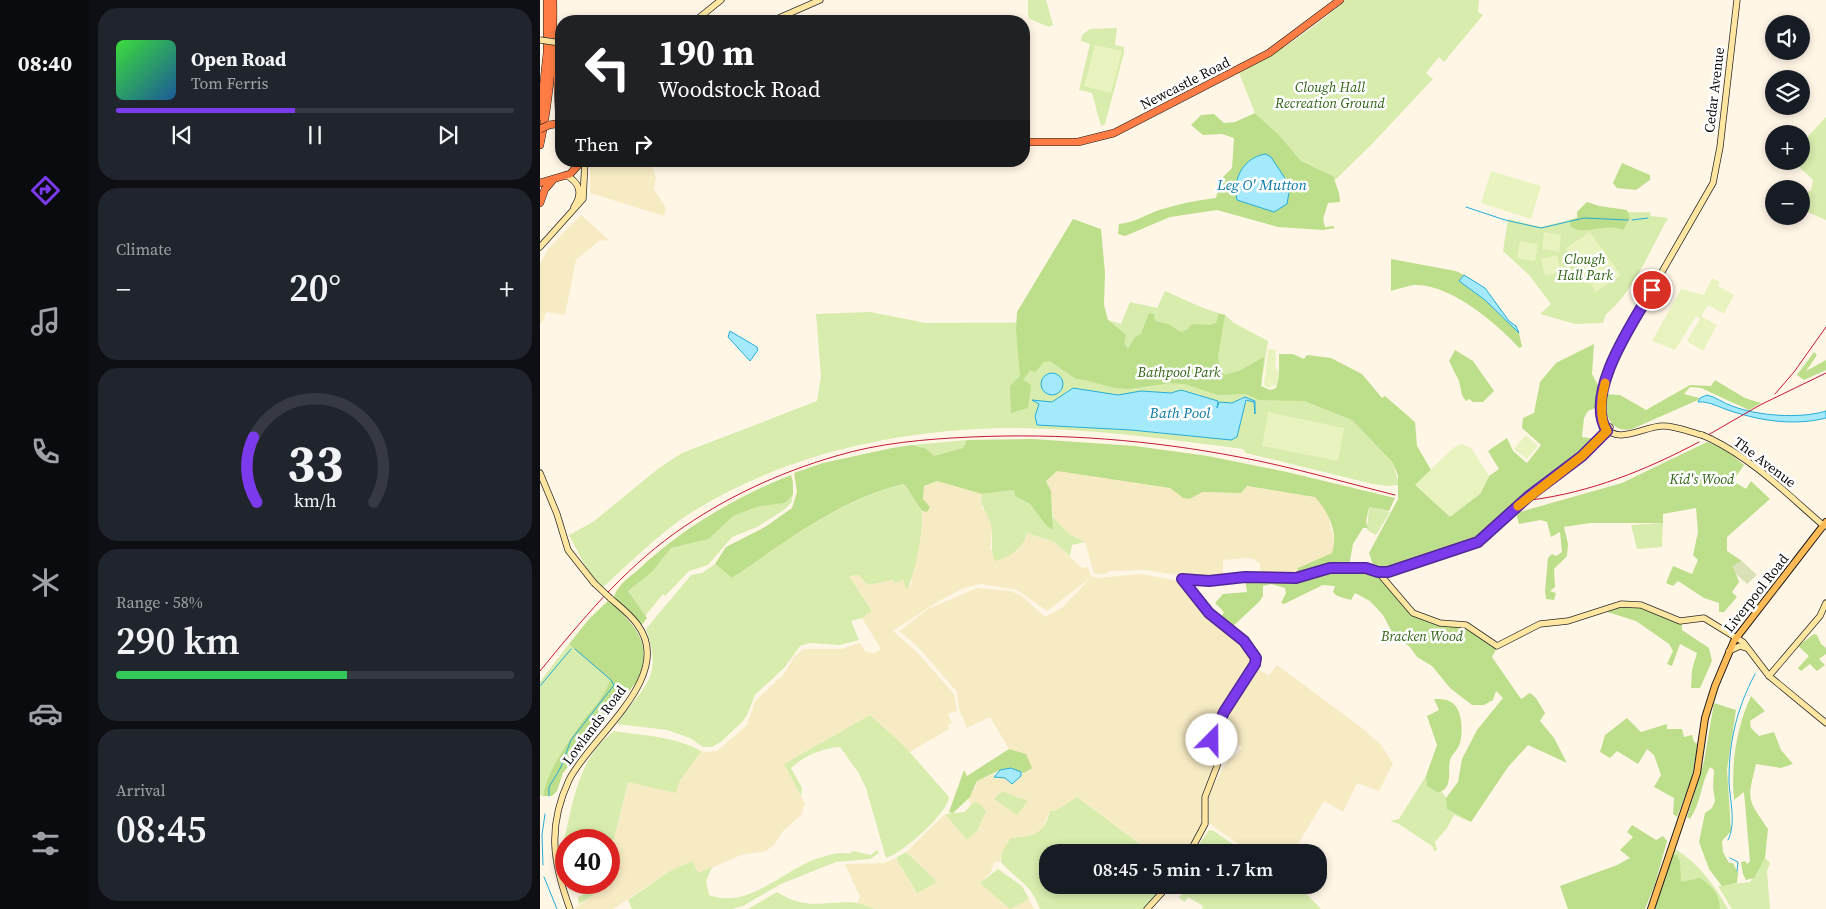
<!DOCTYPE html>
<meta charset="utf-8">
<style>
body{margin:0;font-family:"Source Serif 4",serif;background:#20242c;color:#f1f3f6;height:100vh;display:flex;flex-direction:column;font-size:19px;white-space:nowrap}
*{box-sizing:border-box;margin:0}
p{font-size:16px;color:#9ea1a6}
.icon{flex:none;width:28px;height:28px;fill:none;stroke:currentColor;stroke-width:2;stroke-linecap:round;stroke-linejoin:round}
.map{position:relative;flex:1;overflow:hidden}
.side{display:flex;flex-direction:column;gap:8px;padding:8px;background:#0d0f14;width:450px}
.side>*{flex:none}
.top-card{position:absolute;left:15px;top:15px;width:475px;height:152px;border-radius:20px;box-shadow:0 2px 8px #0003;background:#202124;color:#fff;overflow:hidden}
.fabs{position:absolute;left:1225px;top:15px;display:grid;gap:10px}
.fabs a{display:grid;place-items:center;width:45px;height:45px;border-radius:50%;background:#171b24;box-shadow:0 2px 8px #0003;font-size:25px}
.speed{position:absolute;left:15px;top:829px;display:flex;gap:10px;font-size:25px;font-weight:700;text-align:center}
.speed>*{display:grid;place-content:center;width:65px;height:65px;border-radius:50%;background:#171b24;box-shadow:0 2px 8px #0003;line-height:1}
.speed .limit{border:8px solid #d22;background:#fff;color:#111}
.pin{position:absolute;display:grid;place-items:center;width:42px;height:42px;color:#fff;margin:-21px;border:2px solid #fff;border-radius:50%;box-shadow:0 1px 5px #0007}
.me{position:absolute;width:55px;margin:-28px;rotate:22deg;stroke-linejoin:round;filter:drop-shadow(0 0 4px #0008)}
.turn{display:flex;align-items:center;gap:18px;height:105px;padding:0 20px;font-size:22px}
.turn .icon{width:65px;height:65px;stroke-width:2.5}
.turn b{display:block;font-size:35px;line-height:42px}
.then{display:flex;align-items:center;height:48px;padding:0 20px;background:#0003;gap:10px;font-size:19px}
.big{font-size:38px;font-weight:600;line-height:1.1}
.side .card{flex:1;display:flex;flex-direction:column;justify-content:center;gap:8px;min-width:0;padding:0 18px;border-radius:20px;background:#20242c}
.side .dial{align-items:center;gap:0}
.dial svg{height:130px;overflow:visible;fill:none;stroke:#363941;stroke-width:7;stroke-linecap:round;text-anchor:middle}
.dial text{fill:#f1f3f6;stroke:none}
.song{display:flex;align-items:center;gap:15px}
.cover{width:60px;height:60px;border-radius:8px;background:linear-gradient(135deg,hsl(120 70% 55%),hsl(210 70% 35%))}
.played{height:5px;border-radius:2px;background:linear-gradient(90deg,#7c3aed 45%,#363941 45%)}
.keys{display:flex;justify-content:space-around;direction:ltr}
.heat{display:flex;justify-content:space-between;align-items:center;font-size:28px;direction:ltr}
.charge{height:8px;border-radius:4px;background:linear-gradient(90deg,#34c759 58%,#363941 0)}
.trip{position:absolute;left:499px;top:844px;width:288px;height:50px;border-radius:20px;background:#171b24;box-shadow:0 2px 8px #0003;font-weight:600;line-height:50px;text-align:center}
main{display:flex;flex:1;min-height:0}
.dock{display:flex;flex-direction:column;width:90px;justify-content:space-around;align-items:center;background:#090b0e;color:#9ea1a6}
.dock .icon{width:35px;height:35px}
.dock .active{color:#7c3aed}
.dock b{font-size:22px;color:#f1f3f6}
.map>svg:first-child{display:block}
</style>
<main>
<nav class="dock">
<b>08:40</b>
<svg class="icon active" aria-label="directions" viewBox="0 0 24 24"><path d="M12 3l9 9-9 9-9-9zM9 14v-3h6M13 9l2 2-2 2"/></svg>
<svg class="icon" aria-label="music" viewBox="0 0 24 24"><path d="M9 18V5l10-2v13"/><circle cx="6" cy="18" r="3"/><circle cx="16" cy="16" r="3"/></svg>
<svg class="icon" aria-label="phone" viewBox="0 0 24 24"><path d="M5 4h4l2 5-3 2q2 4 5 5l2-3 5 2v4C11 20 4 13 5 4z"/></svg>
<svg class="icon" aria-label="climate" viewBox="0 0 24 24"><path d="M12 3v18M4 7l16 10M4 17L20 7"/></svg>
<svg class="icon" aria-label="car" viewBox="0 0 24 24"><path d="M5 17H2v-5l4-1 3-4h7l3 4 3 1v5h-3M9 17h6M6 11h13"/><circle cx="7" cy="17" r="2"/><circle cx="17" cy="17" r="2"/></svg>
<svg class="icon" aria-label="filters" viewBox="0 0 24 24"><path d="M4 7h16M4 17h16"/><circle cx="9" cy="7" r="2"/><circle cx="15" cy="17" r="2"/></svg>
</nav>
<section class="side">
<div class="card">
<div class="song"><i class="cover"></i><div><b>Open Road</b><p>Tom Ferris</p></div></div>
<div class="played"></div>
<div class="keys"><svg class="icon" aria-label="previous" viewBox="0 0 24 24"><path d="M18 5L8 12l10 7zM5 5v14"/></svg><svg class="icon" aria-label="pause" viewBox="0 0 24 24"><path d="M8 5v14M16 5v14"/></svg><svg class="icon" aria-label="next" viewBox="0 0 24 24"><path d="M6 5l10 7-10 7zM19 5v14"/></svg></div>
</div>
<div class="card"><p>Climate</p>
<div class="heat"><a>−</a><b class="big">20°</b><a>+</a></div>
</div>
<div class="card dial"><svg viewBox="0 0 100 80">
<path d="M14 69A42 42 0 1 1 86 69"/>
<path d="M14 69A42 42 0 0 1 12 29" stroke="#7c3aed"/>
<text x="50" y="56" font-size="32" font-weight="700">33</text>
<text x="50" y="72" font-size="11">km/h</text>
</svg></div>
<div class="card"><p>Range · 58%</p><b class="big">290 km</b><div class="charge"></div></div>
<div class="card"><p>Arrival</p><b class="big">08:45</b></div>
</section>
<div class="map">
<svg width="1286" height="909" viewBox="0 0 1286 909">
<rect width="100%" height="100%" fill="#fff6e6"/>
<g fill="#f7ebc4" fill-rule="evenodd">
<polygon points="50,161 110,161 116,177 114,189 126,208 124,216 50,193"/>
<polygon points="41,215 70,241 60,240 36,260 25,315 6,312 2,323 0,323 0,264 8,249"/>
<polygon points="517,471 630,488 643,498 648,499 663,492 700,493 706,486 775,497 787,510 795,545 793,553 758,568 755,576 721,574 720,564 714,559 707,558 683,560 683,574 665,579 605,570 570,571 565,574 554,574 545,542 529,534 513,517 511,491 506,481"/>
<path d="M397,481L442,494V509L448,515L452,528L450,550L487,533L514,542L542,568L548,567L551,576L558,578L601,574L640,581L668,616L702,643L713,658V663L670,738L676,760L662,814L663,824L648,852H610L537,797L515,811H510L501,832L485,837L460,859L461,862H455L451,869L452,871L440,883L469,908L489,899L494,909H336L317,904L320,897L305,864L344,863L356,858L377,893L397,882L366,852L405,814L427,840L437,831L446,812L435,802L428,809L431,803L428,799L436,787L437,781L454,774L457,779L463,777L472,784L481,776V772L484,773L485,755L469,749L450,717L427,728L419,709L417,692L377,646L359,631L388,609L437,588L471,591L482,596L505,617L522,608L549,579L507,611L477,590L441,584L424,588L399,601L353,631L377,652L414,694L417,711L408,714L412,723L408,725L409,729L370,752L330,715L244,764L265,804L261,815L243,831L234,845L226,851L201,855L158,874L152,861L130,871L73,909H34L51,897L61,883L69,882V871L76,857L70,855L88,782H139L161,751L167,752L177,751L207,725L215,701L244,674L254,657L263,649H301L320,643L326,652L335,653L341,649L322,618L332,610L309,576L319,575L328,585L354,580L355,583L363,580L367,589L371,584L378,546L382,511L387,512L383,500L384,486ZM462,791L488,801L477,815L454,799Z"/>
<polygon points="737,665 822,728 841,745 853,763 839,791 817,783 803,812 784,801 753,852 710,852 667,822 668,794 688,760 698,753 702,747 677,730 716,668 729,675"/>
</g>
<g fill="#d7ecad">
<polygon points="488,0 506,0 513,25 509,27 488,18"/>
<path d="M806,0H939L938,12L943,15L904,62L899,57L886,73L893,79L831,145L794,181L793,176L761,161L740,136L715,113L699,73C738,53 773,29 806,0Z"/>
<polygon points="577,28 575,45 584,47 584,53 565,124 561,126 552,93 539,90 550,44 541,41 542,35 550,29"/>
<polygon points="1286,117 1286,220 1261,209 1261,192 1271,191 1273,180 1253,161 1261,161 1261,144"/>
<path d="M1047,202C1065,209 1091,214 1110,212L1111,216L1128,218C1111,248 1093,293 1066,314L1063,323L1035,324L1000,314L1011,304L989,275L963,251L968,219L1001,227L1037,218V212Z"/>
<path d="M625,291L663,308L685,315L694,323L728,341L721,386L735,399L764,401L812,420L853,463L859,485L847,486L833,484L706,453L703,449C626,439 547,428 469,428C360,429 245,454 152,512C119,533 91,562 62,588L50,575L29,535L53,522L119,468L142,453L277,401L281,376L276,314L330,312L386,323L541,322L548,314L581,324L590,302L617,308Z"/>
<polygon points="427,440 423,448 394,456 387,449 372,445"/>
<path d="M365,484V487C369,492 381,507 382,513C384,526 374,578 367,590L363,580L355,583L353,580L328,585L319,575L309,576L332,611L322,618L311,621L319,640L300,645L269,643L260,646L245,667L215,695L207,715L203,721L182,741L172,747H163L150,738L127,730L77,724C103,685 124,680 106,629L151,575L162,573L175,564L192,578C245,542 301,499 365,484Z"/>
<path d="M474,490L475,496L490,504L512,530L513,517L529,534L545,542L532,545L530,556L514,542L487,533C484,547 469,558 455,561C449,545 454,539 451,525C448,513 439,507 442,494Z"/>
<polygon points="253,495 251,503 244,510 217,527 192,537 168,565 149,571 125,596 123,594 105,616 88,591 112,572 131,548 169,539 193,516 219,505 245,503"/>
<polygon points="829,507 850,512 836,535 827,530"/>
<polygon points="1123,523 1122,547 1097,549 1091,525"/>
<path d="M29,644L70,680C65,695 55,706 45,718C29,738 8,771 3,796L0,795V682Z"/>
<path d="M330,715L367,749L409,797C407,814 363,853 346,858L326,788L318,772L300,747C283,748 263,756 251,768L262,788L261,796L244,764Z"/>
<path d="M74,731C104,736 134,736 161,751L139,782L136,793L88,782L70,855L76,857L69,871V840H26V863L21,864C21,848 26,833 29,818C37,783 45,754 74,731Z"/>
<polygon points="886,776 887,786 898,793 902,792 906,798 907,809 931,822 914,815 907,828 895,842 897,850 894,851 893,847 859,824 850,821 859,819"/>
<polygon points="462,791 488,801 477,815 454,799"/>
<path d="M537,797L610,852H508V885H627L604,909H500C490,882 478,882 461,862L462,852L471,838C493,837 505,834 510,811H515Z"/>
<polygon points="435,802 441,805 446,812 437,831 427,840 405,814 424,812"/>
<polygon points="669,830 674,831 704,852 654,852"/>
<path d="M1134,848C1158,863 1174,884 1188,909H1114Z"/>
<path d="M337,850L339,853L330,859L296,862L241,884L203,906L192,909H92L88,900L130,871L152,861L158,873L172,867L166,881L169,895C207,909 239,874 273,860C282,857 293,853 302,853C308,853 309,855 313,851L331,855Z"/>
<polygon points="366,852 397,882 377,893 356,858"/>
<polygon points="1225,858 1230,863 1227,871 1230,909 1192,909 1178,886 1210,882"/>
<polygon points="458,869 482,886 489,899 470,909 440,883"/>
<polygon points="39,883 39,882 61,883 51,897 39,904 38,897 43,895"/>
<polygon points="647,885 758,885 781,909 662,909 663,906 648,897 645,902 639,898"/>
<path d="M237,892C264,909 278,903 309,902C318,902 328,907 336,909H208Z"/>
</g>
<g fill="#bdde8b">
<path d="M715,113L740,136L761,161L793,176L799,193L800,202L788,203L783,219L785,227L793,226L795,228L783,230L738,227L677,210L630,217L585,236L578,234L579,224C594,223 605,215 619,210C638,204 657,200 676,198L681,179L692,168L694,138L682,134L663,135L651,125L661,115L674,114L684,123L695,122Z"/>
<polygon points="1082,163 1110,175 1110,180 1096,190 1077,188 1073,183"/>
<path d="M1047,202L1059,206L1087,210L1090,218L1083,230C1067,222 1042,237 1030,226V220L1037,218V212Z"/>
<path d="M533,219L561,229L565,273L564,305L568,320L586,335L584,343L588,349L595,337L601,334L609,313L614,314L615,321L628,324L641,332L647,330L652,324L670,325L676,323L679,314L685,315L678,357L681,372L684,375L699,371L724,357L721,386L730,390L736,388C740,377 739,366 739,354H753L764,359L767,355L791,358L822,374L842,398L845,396L875,422L877,446L891,470L876,485L940,494L949,476L959,469L948,451L967,438L973,451L987,463L1001,445L982,428L983,418L994,413L1000,382L1016,363L1054,344L1052,374L1058,385L1055,408L1048,411L1044,418L1042,437L1056,439C1038,460 1013,475 991,492C973,505 960,522 943,535C921,552 862,566 835,571L829,553L858,499V476L853,463L812,420L764,401L719,400L706,394L678,395L645,384L631,383L588,389L575,388L545,380L536,379L510,361L504,362L495,372L490,370L483,380L491,385L488,408L471,413L470,386L480,376L476,329L477,312Z"/>
<path d="M851,259L916,271L924,275L919,281L945,300L979,333L982,347L979,348C957,323 909,283 874,285C867,286 858,289 851,291Z"/>
<polygon points="915,350 933,361 954,391 943,402 933,402 929,399 926,401 922,395 919,381 909,361"/>
<polygon points="1274,352 1277,355 1266,371 1286,360 1286,370 1264,380 1257,375"/>
<path d="M1175,380L1205,398L1221,403L1209,410L1161,388L1150,387L1144,394L1159,398L1158,400L1092,429C1069,434 1064,411 1064,394L1080,395L1106,410L1150,385L1171,386Z"/>
<path d="M493,439L595,446L668,456L747,472L855,498L849,511L829,507L826,522L828,528H823L813,544L809,566L755,576L758,568L792,553C799,533 788,511 775,497L707,486L701,493L663,492L649,499L643,498L630,488L517,471L506,481L511,491L513,530L506,525L490,504L475,496L474,490L442,494L397,481L384,486L383,499L390,507L387,512L382,511L364,484C300,499 245,542 192,578L175,564L186,547L225,527L252,508L257,492L254,473L283,463L352,448L372,445L387,449L394,456L423,448L427,440Z"/>
<polygon points="1167,442 1186,450 1204,465 1193,481 1206,489 1211,481 1230,499 1187,537 1187,551 1202,561 1193,566 1199,582 1192,592 1197,597 1184,612 1179,612 1179,603 1164,598 1138,581 1133,586 1126,583 1133,566 1152,574 1158,560 1153,555 1158,532 1156,508 1123,514 1123,523 1050,523 1024,527 1028,544 1027,556 1014,569 1015,587 1010,591 1016,593 1014,600 1006,599 1005,591 1008,558 1012,554 1016,556 1022,552 1020,532 1011,537 1007,522 1001,520 979,524 976,513 1082,483"/>
<path d="M251,475L253,482V495L245,503L219,506L193,516L169,539L131,548L112,572L88,591L107,618L101,626L74,597C77,585 90,577 99,569C144,527 194,498 251,475Z"/>
<polygon points="785,570 826,570 836,574 872,615 919,624 958,646 952,657 981,699 990,693 996,698 1005,713 1000,721 1014,738 1027,763 988,745 968,767 931,822 907,809 906,798 918,782 922,759 937,730 963,698 956,691 953,700 944,705 932,705 910,688 892,666 877,657 870,647 853,634 843,615 830,601 815,593 811,600 797,596 793,592 795,586 783,585 744,604 741,603 746,593 745,588 731,584 723,586 723,596 719,602 691,628 680,619 684,612 675,603 683,594 707,592 705,579 748,581"/>
<path d="M69,600C95,627 112,639 99,679L23,773L17,791L12,796H3C7,771 30,738 45,718C55,706 65,695 70,680L29,644L49,619Z"/>
<polygon points="1092,604 1142,621 1142,630 1169,648 1172,661 1160,688 1151,688 1152,670 1157,653 1140,644 1132,666 1127,664 1133,651 1129,644 1096,621 1064,611"/>
<polygon points="1274,634 1277,635 1281,644 1286,648 1286,654 1279,659 1285,665 1277,671 1270,664 1261,671 1258,668 1269,656 1258,646"/>
<path d="M1211,696L1225,711L1210,721L1211,728L1219,736L1234,732L1241,750L1253,764L1241,768L1216,764C1207,801 1207,798 1228,829L1225,858L1214,878L1206,880L1203,874L1201,862L1205,861L1207,864L1210,861L1204,792L1194,800C1191,763 1196,729 1211,696Z"/>
<path d="M894,699C898,699 905,699 909,701C923,706 923,732 920,743C918,750 912,754 910,760C907,771 914,788 898,793L887,786L886,776L897,745L887,716L899,710Z"/>
<path d="M1174,703L1196,710L1187,770L1191,831L1182,841L1183,852L1189,863H1193L1198,873L1197,883L1182,886L1169,869L1159,842L1165,813L1172,808L1175,801L1173,787L1174,770L1170,767C1161,783 1161,803 1150,819L1147,817L1164,762Z"/>
<polygon points="1087,718 1101,732 1127,724 1127,729 1142,729 1144,737 1152,735 1154,742 1158,744 1152,777 1137,817 1133,814 1134,798 1114,787 1121,775 1114,755 1107,749 1098,764 1077,751 1070,758 1060,752 1065,735"/>
<polygon points="469,749 486,754 492,768 484,773 471,768 460,770 437,781 430,797 413,813 409,812 424,770 427,776"/>
<polygon points="1092,825 1116,840 1123,836 1127,841 1115,884 1105,909 1028,909 1020,886 1077,865 1090,858 1080,850 1093,837 1087,832"/>
<path d="M1133,855H1137L1140,862L1141,882L1160,878C1173,887 1179,893 1180,909H1114Z"/>
</g>
<polygon fill="#dae1b7" points="1202,561 1217,575 1207,584 1196,574 1193,566"/>
<g fill="#e9f3c0">
<polygon points="555,45 582,51 571,93 544,86"/>
<polygon points="951,171 1001,186 991,219 941,203"/>
<polygon points="1004,232 1021,235 1019,252 1002,249"/>
<polygon points="1050,232 1081,275 1056,292 1026,248"/>
<polygon points="980,241 998,244 995,261 977,258"/>
<polygon points="1017,255 1021,272 1005,276 1001,259"/>
<polygon points="1172,278 1180,282 1178,286 1194,295 1184,314 1168,305 1161,316 1177,325 1163,351 1147,341 1160,319 1156,316 1135,350 1112,341 1141,289 1164,295"/>
<polygon points="728,349 736,350 735,367 739,372 737,385 728,388 724,385"/>
<polygon points="728,412 804,428 798,461 722,446"/>
<polygon points="986,435 998,446 987,459 974,449"/>
<polygon points="921,444 931,448 949,476 940,494 910,517 875,485 913,448"/>
</g>
<g fill="#a5e9fc" stroke="#26add9">
<path d="M726,154L731,157L750,186L747,204L734,212L697,200C692,178 704,157 726,154Z"/>
<polygon points="924,275 945,288 969,321 976,326 979,333 945,300 919,281"/>
<polygon points="190,331 217,347 218,350 210,361 188,337"/>
<circle cx="512" cy="384" r="11"/>
<polygon points="533,388 578,395 601,391 631,393 641,390 678,401 677,408 679,402 692,403 705,397 715,401 715,414 714,402 706,400 697,437 691,440 591,430 497,425 495,416 499,404 492,400 512,402"/>
<path d="M1167,395C1176,397 1183,403 1192,406C1218,416 1260,419 1286,411V418C1255,426 1221,421 1191,411C1180,408 1170,401 1158,402L1160,398Z"/>
<polygon points="471,768 481,772 481,776 472,784 465,778 454,777 460,770"/>
</g>
<g fill="none" stroke-linecap="round" stroke-linejoin="round">
<g stroke="#26add9" stroke-width="1">
<polyline points="926,207 965,220 1001,228 1044,218 1088,220"/>
<polyline points="1092,220 1108,218"/>
<polyline points="0,686 31,649"/>
<polyline points="9,796 9,787 21,767 31,740 74,685 71,680 35,649"/>
<path d="M1188,840C1197,823 1189,798 1189,779C1189,741 1197,708 1215,674"/>
<polyline points="1190,858 1198,862 1197,871"/>
<polyline points="3,865 2,835 5,814"/>
<polyline points="4,877 17,909"/>
</g>
<defs>
<g id="secondary">
<polyline points="155,21 181,0"/>
<polyline points="232,21 280,0"/>
<path d="M26,175C40,183 43,193 34,207"/>
<polyline points="0,247 43,199 45,161"/>
<path d="M1162,435C1150,432 1136,426 1123,426C1104,426 1077,446 1064,426C1057,394 1069,366 1084,338L1173,183L1180,147L1197,0"/>
<path d="M1171,439C1214,460 1248,495 1284,526"/>
<polyline points="0,473 17,514 28,550 54,583"/>
<polyline points="838,572 873,613 900,623 926,625 957,646 1000,624 1028,621 1081,604 1101,605 1140,621 1164,618 1203,642 1229,676 1286,723"/>
<polyline points="642,579 669,581 705,577 756,578 789,568 826,568 838,572 848,572 937,542 989,496 1042,456 1070,427"/>
<polyline points="642,579 669,613 704,641 716,658 715,664 684,713 672,738 678,760 677,766 665,797 665,824 650,852"/>
<polyline points="1189,651 1200,646 1206,648"/>
<polyline points="1229,676 1280,616 1286,603"/>
<path d="M30,909C13,863 7,827 29,780C50,737 137,676 97,624C90,614 79,606 70,598"/>
<polyline points="607,909 629,885"/>
</g>
<polyline id="primary" points="1111,909 1157,773 1165,718 1175,686 1194,641 1286,522"/>
<g id="highway">
<polyline points="16,50 19,112 21,118"/>
<polyline points="0,117 7,53 7,0"/>
<polyline points="9,125 21,123"/>
<polyline points="484,142 538,142 574,133 729,53 800,0"/>
<path d="M0,145C10,98 14,49 13,0"/>
<polyline points="0,183 30,174 42,161"/>
<polyline points="0,203 5,189 12,181"/>
</g>
</defs>
<use href="#secondary" stroke="#2c2c2c" stroke-width="7"/>
<use href="#primary" stroke="#1b1b1b" stroke-width="8"/>
<use href="#highway" stroke="#1b1b1b" stroke-width="8"/>
<use href="#secondary" stroke="#ffe6a1" stroke-width="5.5"/>
<use href="#primary" stroke="#ffbc56" stroke-width="6"/>
<use href="#highway" stroke="#ff7d44" stroke-width="7"/>
<g stroke="#c41739" stroke-width="1">
<polyline points="1235,394 1254,372 1286,327"/>
<polyline points="1168,435 1220,405 1286,373"/>
<path d="M991,500C1052,492 1106,470 1159,442"/>
<path d="M0,671C41,621 82,571 135,533C184,498 238,473 296,456C339,443 386,439 431,437C521,433 611,440 699,457C752,467 803,482 855,495"/>
</g>
<defs>
<g id="secondary-bridge">
<polyline points="0,40 21,43"/>
<polyline points="1162,435 1171,439"/>
<polyline points="54,583 70,598"/>
</g>
<polyline id="highway-bridge" points="0,129 9,125"/>
</defs>
<use href="#secondary-bridge" stroke="#2c2c2c" stroke-width="7" stroke-linecap="butt"/>
<use href="#highway-bridge" stroke="#1b1b1b" stroke-width="8" stroke-linecap="butt"/>
<use href="#secondary-bridge" stroke="#ffe6a1" stroke-width="5.5"/>
<use href="#highway-bridge" stroke="#ff7d44" stroke-width="7"/>
</g>
<g fill="none" stroke-linecap="round" stroke-linejoin="round">
<defs>
<path id="route" d="M672,740L684,712L715,664L716,658L704,641L669,613L642,579L669,581L705,577L756,578L790,568H826L838,572H848L938,542L989,496L1042,456L1067,431C1043,395 1093,322 1112,290"/>
</defs>
<use href="#route" stroke="#51269a" stroke-width="12"/>
<use href="#route" stroke="#7c3aed" stroke-width="9"/>
<path stroke="#f59e0b" stroke-width="9" d="M978,506L1042,456L1067,431C1059,418 1061,397 1065,383"/>
</g>
<g text-anchor="middle" stroke-width="5" stroke-linejoin="round" paint-order="stroke">
<g font-size="14" fill="#0a0a0a" stroke="#fff">
<text transform="translate(645 83) rotate(-27)" y="5">Newcastle Road</text>
<text transform="translate(1174 90) rotate(-83)" y="5">Cedar Avenue</text>
<text transform="translate(1225 462) rotate(37)" y="5">The Avenue</text>
<text transform="translate(1216 593) rotate(-52)" y="5">Liverpool Road</text>
<text transform="translate(54 725) rotate(-53)" y="5">Lowlands Road</text>
</g>
<g font-size="14" font-style="italic" fill="#326516" stroke="#fff">
<text x="790" y="92">Clough Hall<tspan x="790" dy="16">Recreation Ground</tspan></text>
<text x="1045" y="264">Clough<tspan x="1045" dy="16">Hall Park</tspan></text>
<text x="639" y="377">Bathpool Park</text>
<text x="1162" y="484">Kid's Wood</text>
<text x="882" y="641">Bracken Wood</text>
</g>
<g font-size="15" font-style="italic" fill="#0a79a4" stroke="#fff">
<text x="722" y="190">Leg O' Mutton</text>
<text x="640" y="418">Bath Pool</text>
</g>
</g>
</svg>
<div class="fabs">
<a><svg class="icon" aria-label="sound" viewBox="0 0 24 24"><path d="M4 9h4l5-4v14l-5-4H4zM17 9q2 3 0 6"/></svg></a>
<a><svg class="icon" aria-label="layers" viewBox="0 0 24 24"><path d="M12 4l9 5-9 5-9-5zM3 14l9 5 9-5"/></svg></a>
<a>+</a>
<a>−</a>
</div>
<div class="speed"><div class="limit">40</div></div>
<div class="pin" style="left:1112px;top:290px;background:#d93025"><svg class="icon" aria-label="arrive" viewBox="0 0 24 24"><path d="M6 21V4h12l-3 4 3 4H6"/></svg></div>
<svg class="me" style="left:672px;top:740px" viewBox="-20 -20 40 40"><circle r="19" fill="#fff"/><path d="M0-13L10 11 0 6-10 11z" fill="#7c3aed"/></svg>
<div class="trip">08:45 · 5 min · 1.7 km</div>
<div class="top-card">
<div class="turn"><svg class="icon" aria-label="left" viewBox="0 0 24 24"><path d="M17 20v-9H6M10 6l-5 5 5 5"/></svg><div><b>190 m</b>Woodstock Road</div></div>
<div class="then">Then<svg class="icon" aria-label="right" viewBox="0 0 24 24"><path d="M7 20v-9h11M14 6l5 5-5 5"/></svg></div>
</div>
</div>
</main>
